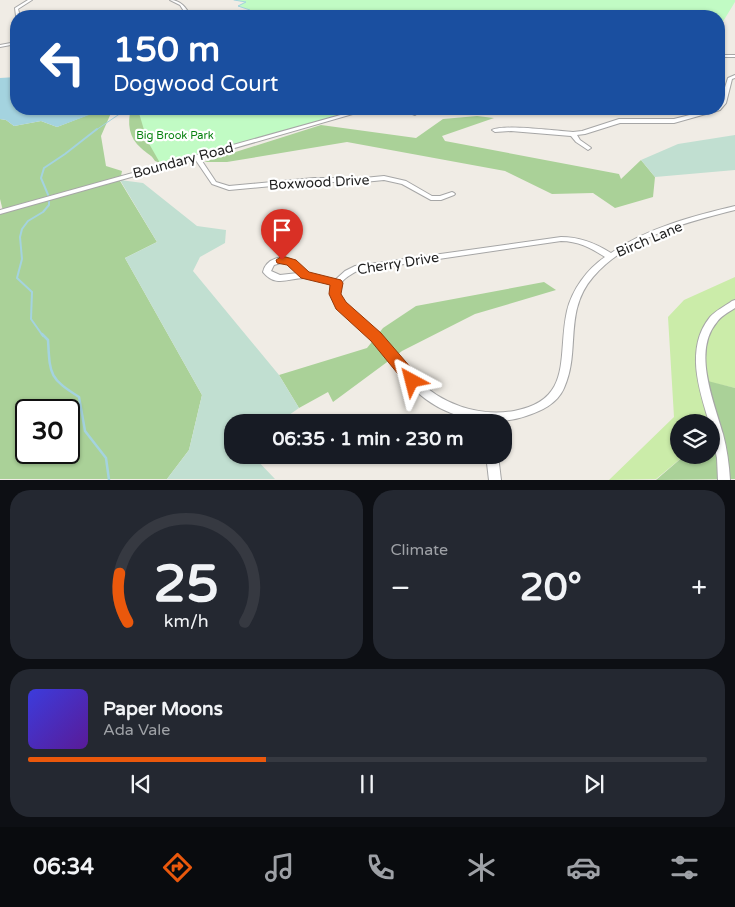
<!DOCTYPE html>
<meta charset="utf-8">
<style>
body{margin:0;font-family:"Varela Round",sans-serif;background:#242831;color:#f1f3f6;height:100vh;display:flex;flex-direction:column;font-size:19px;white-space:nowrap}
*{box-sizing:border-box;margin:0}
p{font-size:16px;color:#9ea1a6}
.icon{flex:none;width:28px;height:28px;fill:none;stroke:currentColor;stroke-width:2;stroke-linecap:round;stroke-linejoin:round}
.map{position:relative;height:480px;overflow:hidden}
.drawer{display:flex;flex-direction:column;gap:10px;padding:10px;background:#0d0f14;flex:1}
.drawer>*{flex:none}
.hud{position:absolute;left:10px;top:10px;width:715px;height:105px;border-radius:20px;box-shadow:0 1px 4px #0004;background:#1a4fa0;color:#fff;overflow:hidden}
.controls{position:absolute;left:670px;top:414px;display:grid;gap:10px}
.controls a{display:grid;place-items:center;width:50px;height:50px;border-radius:50%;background:#171b24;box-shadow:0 1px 4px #0004;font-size:25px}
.speed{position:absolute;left:15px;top:399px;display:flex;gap:10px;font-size:25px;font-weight:700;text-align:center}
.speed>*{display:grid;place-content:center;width:65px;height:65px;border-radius:50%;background:#171b24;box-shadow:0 1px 4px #0004;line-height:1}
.speed .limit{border:2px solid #111;border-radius:8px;background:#fff;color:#111}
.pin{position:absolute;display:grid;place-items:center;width:42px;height:42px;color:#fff;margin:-51px -21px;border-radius:50% 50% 50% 0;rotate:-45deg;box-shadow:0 0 5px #0007}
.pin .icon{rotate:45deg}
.me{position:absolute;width:55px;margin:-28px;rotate:322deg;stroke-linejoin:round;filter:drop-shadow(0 0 4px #0008)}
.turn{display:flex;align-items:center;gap:18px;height:105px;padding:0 20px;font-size:22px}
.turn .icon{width:65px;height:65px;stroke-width:2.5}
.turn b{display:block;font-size:35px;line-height:42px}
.big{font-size:38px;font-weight:700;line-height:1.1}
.drawer .widget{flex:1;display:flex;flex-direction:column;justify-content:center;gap:8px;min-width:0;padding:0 18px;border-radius:20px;background:#242831}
.drawer .dial{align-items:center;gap:0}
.dial svg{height:130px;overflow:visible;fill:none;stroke:#363941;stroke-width:7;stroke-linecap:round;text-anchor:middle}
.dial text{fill:#f1f3f6;stroke:none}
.song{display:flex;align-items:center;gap:15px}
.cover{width:60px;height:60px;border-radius:8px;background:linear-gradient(135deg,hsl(240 70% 55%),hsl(270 70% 35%))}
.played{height:5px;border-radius:2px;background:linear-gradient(90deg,#ea580c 35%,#363941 35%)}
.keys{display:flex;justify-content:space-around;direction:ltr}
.heat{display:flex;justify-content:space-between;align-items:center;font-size:28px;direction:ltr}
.drawer .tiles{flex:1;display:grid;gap:10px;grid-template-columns:1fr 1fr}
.widget:last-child{grid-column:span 2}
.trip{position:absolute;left:224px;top:414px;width:288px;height:50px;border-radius:20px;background:#171b24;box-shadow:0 1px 4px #0004;font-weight:700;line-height:50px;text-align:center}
.menu{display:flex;height:80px;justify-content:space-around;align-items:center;background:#090b0e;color:#9ea1a6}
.menu .icon{width:35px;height:35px}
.menu .selected{color:#ea580c}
.menu b{font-size:22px;color:#f1f3f6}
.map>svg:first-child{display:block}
</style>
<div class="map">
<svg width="735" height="480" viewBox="0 0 735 480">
<rect width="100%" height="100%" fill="#f0ece5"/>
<polygon fill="#cbeca9" points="735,277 735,388 700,380 720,449 711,446 711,422 679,422 679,455 685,455 656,479 609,480 674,417 668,317 684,300"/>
<g fill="#aad198" fill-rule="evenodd">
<path d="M103,109H120L111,113L101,136L106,166L122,171L120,181L157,242L125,258L202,395L189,450L167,479H0V215L3,211L0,199V119L6,120L14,126L41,121L57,127ZM26,410H69V452H26Z"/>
<path d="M131,109H232L163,164L155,161C151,154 147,154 141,148C129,138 127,123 131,109Z"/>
<polygon points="477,116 494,118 442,136 445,141 619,174 621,179 641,160 655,177 653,197 615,208 593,193 552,194 505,171 347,142 227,162 204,162 321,125 416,138 443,119"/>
<polygon points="544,282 556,290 475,314 402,351 333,402 328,392 299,408 279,375 367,348 383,328 416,306"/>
<polygon points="700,379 735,388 735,479 656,480 685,455 711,455 711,446 719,449"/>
</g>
<g fill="#c1dfd1">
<polygon points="735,135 735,170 655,177 641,160 678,144"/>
<polygon points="120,180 143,183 197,226 226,230 225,243 200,257 193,271 279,375 299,408 279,422 232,422 232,455 252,455 275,479 167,479 189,450 202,395 125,258 157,242"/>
</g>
<g fill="#c1fbc4">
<polygon points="234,0 735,0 735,2 719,28 719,16 256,16 248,15 250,10 238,6 245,2"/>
<polygon points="147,109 362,109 163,164 160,163 147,140 139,113"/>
</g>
<polygon fill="#a4d3df" points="16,77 16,109 46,109 89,115 57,127 41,121 14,126 6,120 0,119 0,78"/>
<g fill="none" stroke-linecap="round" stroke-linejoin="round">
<g stroke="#a4d3df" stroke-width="1">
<polyline points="234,0 246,2 238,6 250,10 248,15 256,16"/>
<polyline points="96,130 121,113 138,112 147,109"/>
</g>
<polyline stroke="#a4d3df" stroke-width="2" points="43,336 31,319 32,292 17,278 22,259 20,237 22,229 28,221 43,212 49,205 49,197 41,178 44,168 65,154 97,129"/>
<path stroke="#a4d3df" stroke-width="2.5" d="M42,334L48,340C50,375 49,378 79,397L85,431L106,458L109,480"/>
<defs>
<g id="minor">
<polygon points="28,0 32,0 18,9 20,16 16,16 15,8"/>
<path d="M170,0C181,0 186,8 191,16H187L180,5Z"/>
<polygon points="36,15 122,15 124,16 34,16"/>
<polygon points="16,42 16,44 0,47 0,45"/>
<rect x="719" y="55" width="16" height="2"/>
<path d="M735,75V78L732,79L726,103L720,110L674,123H620L585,134L577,135L580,140L590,147L591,148L588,150L576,142L571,136L511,131L495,132L492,130C505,124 556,131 573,132L582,131L619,119H674L713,109H719V105L720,103L728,78Z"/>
<polygon points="362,109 370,109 200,158 216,182 229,186 314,178 364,178 384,176 406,181 432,196 440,196 452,192 454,193 455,194 454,195 441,200 431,200 402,184 384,180 364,182 314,182 229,190 212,184 195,159 0,214 0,210"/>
<polygon points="400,109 408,109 418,113 415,115"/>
<path d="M735,206V210C687,222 626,238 593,277C563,312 581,351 564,388C557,404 541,411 526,416C488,429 442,417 414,389C402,378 393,364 382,351C379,347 376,343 373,339C359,326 326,307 332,285C323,282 313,278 304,278C289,278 276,288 263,272C266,258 284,253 295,262C300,265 303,270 307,272C314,277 326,278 335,280L345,271L355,266L561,237C580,237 595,243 611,253C647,228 693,216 735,206ZM561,241C578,241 591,248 605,257C587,269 572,290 567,311C557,355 574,400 514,411C478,417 440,404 415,377C402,363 392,346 378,334C367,323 342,309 339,293C337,282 348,276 357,271ZM281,263L289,264L298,273L280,275L271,271L274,265Z"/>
<path d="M735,300V308C729,312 721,316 717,322C692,351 714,401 723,434C727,449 729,464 730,480H718L717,458L711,431V422H709C699,389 685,348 710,317C715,311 725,306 732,301Z"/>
<polygon points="486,455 498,455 501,480 489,480"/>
</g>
</defs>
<use href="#minor" stroke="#a6a6a6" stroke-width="2"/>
<use href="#minor" fill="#fff" fill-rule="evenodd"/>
</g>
<polygon fill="#ea580c" stroke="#983908" points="282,256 296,260 309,272 341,280 343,283 341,294 346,302 381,333 418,376 420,381 418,385 412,387 407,385 371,341 336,309 329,294 330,285 301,278 287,265 277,263 276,260"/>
<g text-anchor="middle" stroke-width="4.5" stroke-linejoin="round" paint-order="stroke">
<g font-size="11" fill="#088210" stroke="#fff">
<text x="175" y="139">Big Brook Park</text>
</g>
<g font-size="14" fill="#1f1f1f" stroke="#fff">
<text transform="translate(183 160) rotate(-15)" y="5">Boundary Road</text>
<text transform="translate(319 182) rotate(-3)" y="5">Boxwood Drive</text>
<text transform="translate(649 239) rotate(-23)" y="5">Birch Lane</text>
<text transform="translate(398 263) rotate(-9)" y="5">Cherry Drive</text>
</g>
</g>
</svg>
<div class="controls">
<a><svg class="icon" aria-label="layers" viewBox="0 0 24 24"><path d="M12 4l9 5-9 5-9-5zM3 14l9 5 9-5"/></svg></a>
</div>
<div class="speed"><div class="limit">30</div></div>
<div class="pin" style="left:282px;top:260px;background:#d93025"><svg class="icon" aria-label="arrive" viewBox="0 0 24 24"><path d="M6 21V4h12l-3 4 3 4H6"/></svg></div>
<svg class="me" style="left:412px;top:381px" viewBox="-20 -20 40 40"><path d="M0-17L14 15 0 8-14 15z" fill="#ea580c" stroke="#fff" stroke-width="4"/></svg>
<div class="trip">06:35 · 1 min · 230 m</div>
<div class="hud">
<div class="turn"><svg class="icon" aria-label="left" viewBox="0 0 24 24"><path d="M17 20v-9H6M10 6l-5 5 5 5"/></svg><div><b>150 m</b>Dogwood Court</div></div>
</div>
</div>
<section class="drawer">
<div class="tiles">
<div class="widget dial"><svg viewBox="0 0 100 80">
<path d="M14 69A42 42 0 1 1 86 69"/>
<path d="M14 69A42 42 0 0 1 9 39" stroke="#ea580c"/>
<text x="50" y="56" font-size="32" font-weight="700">25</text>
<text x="50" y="72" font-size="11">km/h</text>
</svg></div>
<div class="widget"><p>Climate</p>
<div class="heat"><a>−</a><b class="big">20°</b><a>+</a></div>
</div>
<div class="widget">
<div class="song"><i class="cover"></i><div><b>Paper Moons</b><p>Ada Vale</p></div></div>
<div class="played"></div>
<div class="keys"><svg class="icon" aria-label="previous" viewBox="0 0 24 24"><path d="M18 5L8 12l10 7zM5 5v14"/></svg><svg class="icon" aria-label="pause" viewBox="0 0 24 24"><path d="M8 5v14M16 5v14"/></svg><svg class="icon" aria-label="next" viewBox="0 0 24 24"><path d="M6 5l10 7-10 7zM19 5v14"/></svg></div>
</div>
</div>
</section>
<nav class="menu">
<b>06:34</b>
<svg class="icon selected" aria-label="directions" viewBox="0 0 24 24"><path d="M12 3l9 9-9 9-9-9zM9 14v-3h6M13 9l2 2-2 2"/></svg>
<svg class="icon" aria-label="music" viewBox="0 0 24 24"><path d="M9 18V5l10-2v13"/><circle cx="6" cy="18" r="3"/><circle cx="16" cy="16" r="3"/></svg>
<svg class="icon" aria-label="phone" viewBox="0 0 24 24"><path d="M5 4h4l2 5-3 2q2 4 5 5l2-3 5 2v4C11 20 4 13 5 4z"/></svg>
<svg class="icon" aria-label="climate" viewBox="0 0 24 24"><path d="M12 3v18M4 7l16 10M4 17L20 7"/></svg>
<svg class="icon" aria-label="car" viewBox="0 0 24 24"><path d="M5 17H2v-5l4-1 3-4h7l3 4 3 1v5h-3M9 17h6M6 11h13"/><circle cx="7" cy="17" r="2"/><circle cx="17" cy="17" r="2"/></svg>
<svg class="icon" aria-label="filters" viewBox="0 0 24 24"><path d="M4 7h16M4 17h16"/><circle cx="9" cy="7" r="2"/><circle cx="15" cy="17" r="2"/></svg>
</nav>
